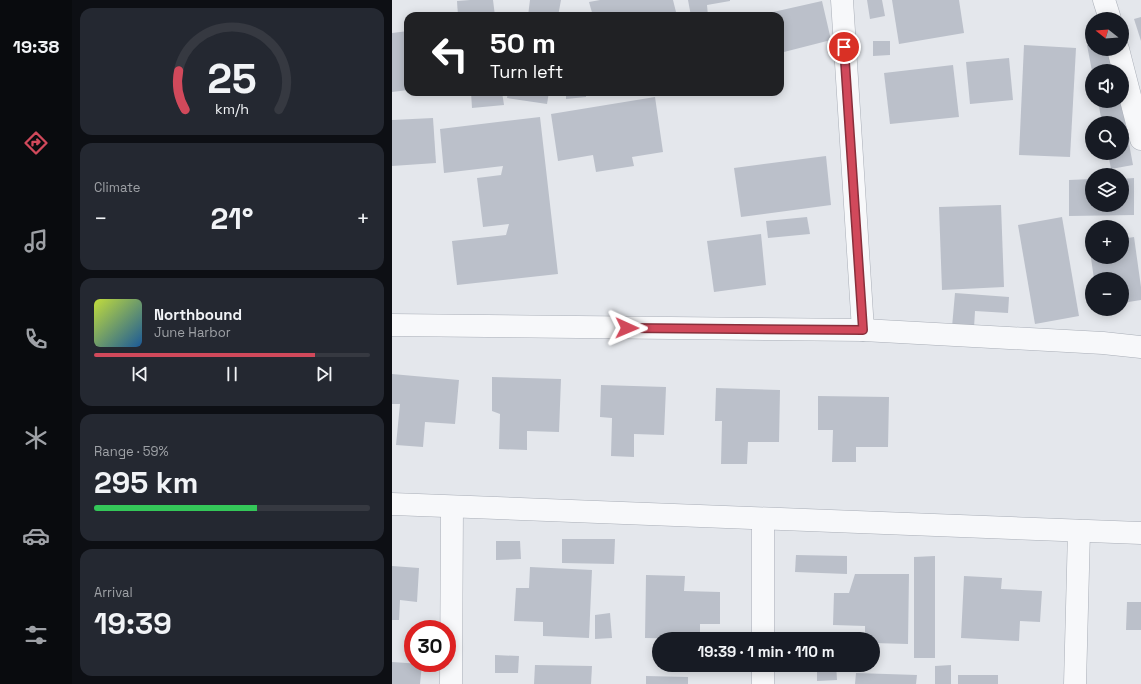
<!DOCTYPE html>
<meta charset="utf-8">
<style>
body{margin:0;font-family:"Space Grotesk",sans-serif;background:#242831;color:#f1f3f6;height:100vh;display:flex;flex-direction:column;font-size:15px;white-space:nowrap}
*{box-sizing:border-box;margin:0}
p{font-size:13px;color:#9ea1a6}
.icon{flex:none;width:22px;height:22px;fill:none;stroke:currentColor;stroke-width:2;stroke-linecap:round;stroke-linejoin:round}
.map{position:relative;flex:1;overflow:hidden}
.side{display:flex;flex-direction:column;gap:8px;padding:8px;background:#0d0f14;width:320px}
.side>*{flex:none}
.hud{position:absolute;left:12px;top:12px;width:380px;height:84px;border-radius:12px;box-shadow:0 2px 10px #0003;background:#202124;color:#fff;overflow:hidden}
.needle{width:26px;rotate:287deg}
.buttons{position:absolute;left:693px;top:12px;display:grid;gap:8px}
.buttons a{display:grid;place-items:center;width:44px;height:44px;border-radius:50%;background:#171b24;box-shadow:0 2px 10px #0003;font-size:20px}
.speed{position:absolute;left:12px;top:620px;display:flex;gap:8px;font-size:20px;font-weight:700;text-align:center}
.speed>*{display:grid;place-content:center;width:52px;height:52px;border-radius:50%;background:#171b24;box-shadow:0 2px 10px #0003;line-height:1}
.speed .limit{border:6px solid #d22;background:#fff;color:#111}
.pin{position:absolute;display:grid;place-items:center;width:34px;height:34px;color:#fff;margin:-17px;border:2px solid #fff;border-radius:50%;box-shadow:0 1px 4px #0007}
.me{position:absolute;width:44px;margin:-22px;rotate:91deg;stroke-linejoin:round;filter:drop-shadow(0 0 3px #0008)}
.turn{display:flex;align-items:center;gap:14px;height:84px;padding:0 20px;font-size:18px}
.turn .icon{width:52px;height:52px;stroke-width:2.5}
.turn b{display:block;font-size:28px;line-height:34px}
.big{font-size:30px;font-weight:800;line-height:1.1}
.side .card{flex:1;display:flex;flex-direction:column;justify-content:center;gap:6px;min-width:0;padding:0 14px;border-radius:12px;background:#242831}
.side .dial{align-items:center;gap:0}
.dial svg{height:104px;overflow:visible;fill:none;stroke:#363941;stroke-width:7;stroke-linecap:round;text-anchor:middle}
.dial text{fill:#f1f3f6;stroke:none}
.song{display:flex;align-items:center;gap:12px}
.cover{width:48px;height:48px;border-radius:6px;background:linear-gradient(135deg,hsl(70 70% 55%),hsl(210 70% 35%))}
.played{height:4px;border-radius:2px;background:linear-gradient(90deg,#d1495b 80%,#363941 80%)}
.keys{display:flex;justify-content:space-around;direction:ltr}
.heat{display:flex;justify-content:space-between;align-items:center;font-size:22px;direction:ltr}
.charge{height:6px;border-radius:3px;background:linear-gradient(90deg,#34c759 59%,#363941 0)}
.trip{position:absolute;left:260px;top:632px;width:228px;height:40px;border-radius:20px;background:#171b24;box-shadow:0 2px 10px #0003;font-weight:800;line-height:40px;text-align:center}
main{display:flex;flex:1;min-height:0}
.dock{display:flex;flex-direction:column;width:72px;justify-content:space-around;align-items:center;background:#090b0e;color:#9ea1a6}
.dock .icon{width:28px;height:28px}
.dock .current{color:#d1495b}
.dock b{font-size:18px;color:#f1f3f6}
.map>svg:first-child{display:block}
</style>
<main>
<nav class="dock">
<b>19:38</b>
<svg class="icon current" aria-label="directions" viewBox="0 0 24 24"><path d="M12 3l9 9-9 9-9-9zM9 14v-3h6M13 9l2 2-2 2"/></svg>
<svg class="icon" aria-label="music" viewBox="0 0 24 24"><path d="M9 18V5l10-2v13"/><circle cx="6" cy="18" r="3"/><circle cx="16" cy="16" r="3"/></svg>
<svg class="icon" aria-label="phone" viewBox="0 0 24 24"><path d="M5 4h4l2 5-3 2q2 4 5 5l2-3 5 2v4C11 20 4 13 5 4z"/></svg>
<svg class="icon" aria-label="climate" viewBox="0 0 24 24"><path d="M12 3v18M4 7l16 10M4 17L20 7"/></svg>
<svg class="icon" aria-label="car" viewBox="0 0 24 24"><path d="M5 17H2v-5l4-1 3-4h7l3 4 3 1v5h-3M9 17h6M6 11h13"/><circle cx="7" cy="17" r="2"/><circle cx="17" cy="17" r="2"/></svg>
<svg class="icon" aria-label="filters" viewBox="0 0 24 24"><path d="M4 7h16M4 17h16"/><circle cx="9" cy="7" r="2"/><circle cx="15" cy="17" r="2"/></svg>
</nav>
<section class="side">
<div class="card dial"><svg viewBox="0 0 100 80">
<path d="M14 69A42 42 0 1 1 86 69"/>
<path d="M14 69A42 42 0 0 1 9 39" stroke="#d1495b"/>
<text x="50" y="56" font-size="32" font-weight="700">25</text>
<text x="50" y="72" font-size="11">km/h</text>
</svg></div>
<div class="card"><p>Climate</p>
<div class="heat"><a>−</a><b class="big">21°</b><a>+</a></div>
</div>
<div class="card">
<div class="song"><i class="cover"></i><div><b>Northbound</b><p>June Harbor</p></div></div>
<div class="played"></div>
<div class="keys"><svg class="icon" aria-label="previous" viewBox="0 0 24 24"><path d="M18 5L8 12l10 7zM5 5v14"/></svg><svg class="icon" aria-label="pause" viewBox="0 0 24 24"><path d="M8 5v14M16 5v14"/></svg><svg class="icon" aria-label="next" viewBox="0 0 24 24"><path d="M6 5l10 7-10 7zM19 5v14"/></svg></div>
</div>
<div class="card"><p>Range · 59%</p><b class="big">295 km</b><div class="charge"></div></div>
<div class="card"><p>Arrival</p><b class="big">19:39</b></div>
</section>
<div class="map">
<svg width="749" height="684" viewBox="0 0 749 684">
<rect width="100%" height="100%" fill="#e4e7ec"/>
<g fill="#bbc0ca">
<polygon points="78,0 101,0 103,16 66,16 65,1"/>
<polygon points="138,0 169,0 166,16 136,16"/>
<polygon points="208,0 281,0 285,16 201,16 197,2"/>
<polygon points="296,0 338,0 338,1 315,5 316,16 299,16"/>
<polygon points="475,0 490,0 493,16 478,19"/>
<polygon points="500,0 567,0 572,33 507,44"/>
<polygon points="430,1 439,40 388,53 388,16 368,15"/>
<polygon points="749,17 749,41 742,19"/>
<polygon points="16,31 16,90 0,92 0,33"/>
<polygon points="481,41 498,41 498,55 481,56"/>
<polygon points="632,45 684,48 678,157 627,155"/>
<polygon points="695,45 700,45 700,49 719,49 723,71 700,71"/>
<polygon points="617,58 621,100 578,104 574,62"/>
<polygon points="561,65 567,117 498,124 492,73"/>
<polygon points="79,92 110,92 112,105 80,108"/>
<polygon points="116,92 157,92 155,104 115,98"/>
<polygon points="174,92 194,92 194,97 174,99"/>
<polygon points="263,97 271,152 240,157 242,166 204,172 201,155 166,161 159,114"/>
<polygon points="706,101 729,101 741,165 719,169 716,153 730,153 730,123 710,123"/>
<polygon points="148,117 166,274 65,285 60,241 114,235 117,224 91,227 85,178 109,175 111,166 52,173 48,129"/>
<polygon points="41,118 44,163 0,166 0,120"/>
<polygon points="434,156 439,205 349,217 342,168"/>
<polygon points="742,178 742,215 677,216 677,180 700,179 700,205 730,205 730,179"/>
<polygon points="609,205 612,287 550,290 547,207"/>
<polygon points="415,217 418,234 376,238 374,221"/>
<polygon points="670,217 687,316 643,324 626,225"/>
<polygon points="369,234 374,285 322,292 315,241"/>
<polygon points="742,237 749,287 749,300 730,303 730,279 702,279 697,244 700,244 700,257 730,257 730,239"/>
<polygon points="563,293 617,297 616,313 583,311 582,328 560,327"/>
<polygon points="0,374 67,380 63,424 33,422 31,447 4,445 8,404 0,404"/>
<polygon points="100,377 169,379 167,432 135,431 135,450 107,449 108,414 100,411"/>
<polygon points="209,385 274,387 272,435 242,434 242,457 219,456 220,418 208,417"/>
<polygon points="324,388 388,390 387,442 356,442 355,464 329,464 330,421 323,421"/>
<polygon points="426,396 497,397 496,447 464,447 464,462 440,462 441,430 426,430"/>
<polygon points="170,539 223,539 222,564 170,563"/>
<polygon points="104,541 128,541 129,559 104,560"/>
<polygon points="404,555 455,556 455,574 403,572"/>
<polygon points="543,556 543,658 522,658 522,557"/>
<polygon points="0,566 27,568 25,602 8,600 7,620 0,620"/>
<polygon points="138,567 200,570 197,638 151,636 151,622 122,621 124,588 137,588"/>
<polygon points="463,574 517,574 516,644 481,643 481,639 473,639 473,626 441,625 442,593 457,593"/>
<polygon points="254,575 293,576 292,591 328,592 328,624 308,624 308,639 253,638"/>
<polygon points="572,576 610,578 609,589 650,591 648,622 628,621 627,641 569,638"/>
<polygon points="735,602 749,602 749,630 734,630"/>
<polygon points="218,613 220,638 203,639 203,615"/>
<polygon points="103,655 127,656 126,673 103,673"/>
<polygon points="0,662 30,664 28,684 0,684"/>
<polygon points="143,665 200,666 199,684 142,684"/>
<polygon points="425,665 444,665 445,680 425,681"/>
<polygon points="559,665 559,684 543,684 543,666"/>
<polygon points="464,673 525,675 524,684 463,684"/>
<rect x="566" y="675" width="40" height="9"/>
<polygon points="254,676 296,677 296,684 254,684"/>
</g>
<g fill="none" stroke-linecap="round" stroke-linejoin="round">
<defs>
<g id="minor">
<polyline points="450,0 471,330"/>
<polyline points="712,0 718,19"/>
<polyline points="726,49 749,139"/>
<polyline points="0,325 471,330 711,343 749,347"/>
<polyline points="0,504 749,533"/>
<polyline points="371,639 371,519"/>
<polyline points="59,684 60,507"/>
<polyline points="371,684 371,665"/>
<polyline points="683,684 687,531"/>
</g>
</defs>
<use href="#minor" stroke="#a9aeb7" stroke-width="23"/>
<use href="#minor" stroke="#f7f8fa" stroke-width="22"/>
</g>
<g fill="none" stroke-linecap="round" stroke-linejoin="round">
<defs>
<polyline id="route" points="235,328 471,330 452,47"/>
</defs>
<use href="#route" stroke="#882f3b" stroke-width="10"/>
<use href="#route" stroke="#d1495b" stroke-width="7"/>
</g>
</svg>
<div class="buttons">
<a><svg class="needle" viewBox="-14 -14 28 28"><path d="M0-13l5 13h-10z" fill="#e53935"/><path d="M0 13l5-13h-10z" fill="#9ea1a6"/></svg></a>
<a><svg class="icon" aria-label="sound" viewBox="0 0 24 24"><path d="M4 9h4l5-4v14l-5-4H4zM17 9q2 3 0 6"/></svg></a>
<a><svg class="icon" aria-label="search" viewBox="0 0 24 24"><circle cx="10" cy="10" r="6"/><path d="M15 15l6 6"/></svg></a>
<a><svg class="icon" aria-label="layers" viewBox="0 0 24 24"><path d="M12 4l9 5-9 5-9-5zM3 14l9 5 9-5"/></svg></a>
<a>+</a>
<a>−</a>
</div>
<div class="speed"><div class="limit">30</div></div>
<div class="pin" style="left:452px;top:47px;background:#d93025"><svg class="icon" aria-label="arrive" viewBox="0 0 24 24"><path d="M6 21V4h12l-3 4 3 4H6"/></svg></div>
<svg class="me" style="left:235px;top:328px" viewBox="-20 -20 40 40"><path d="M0-17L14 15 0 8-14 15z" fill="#d1495b" stroke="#fff" stroke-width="4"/></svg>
<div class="trip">19:39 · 1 min · 110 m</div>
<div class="hud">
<div class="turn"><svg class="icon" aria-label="left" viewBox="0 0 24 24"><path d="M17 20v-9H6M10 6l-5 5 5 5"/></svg><div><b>50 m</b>Turn left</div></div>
</div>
</div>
</main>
